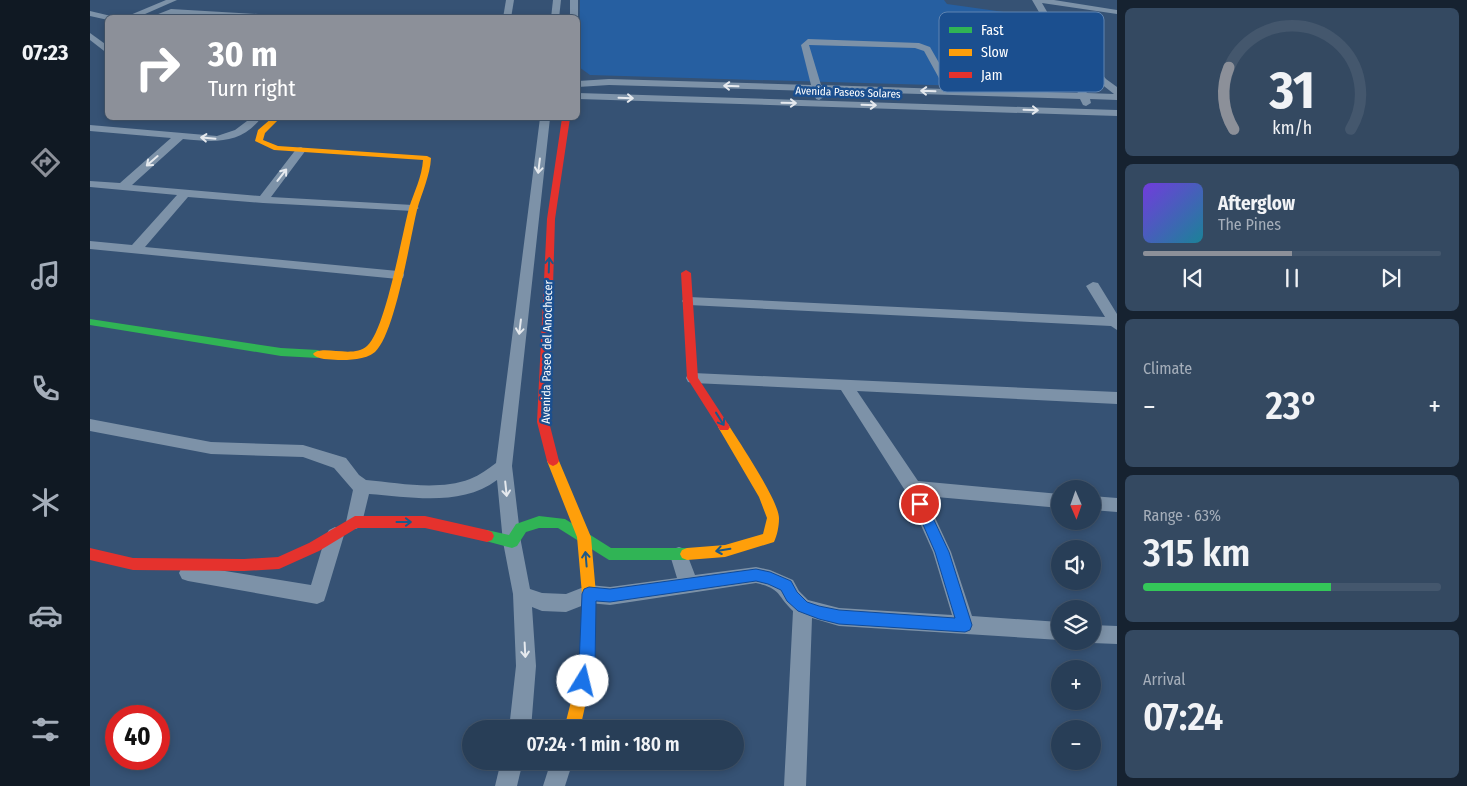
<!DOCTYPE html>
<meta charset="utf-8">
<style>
body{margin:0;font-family:"Fira Sans Condensed",sans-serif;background:#344961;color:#f1f3f6;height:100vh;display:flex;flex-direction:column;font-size:19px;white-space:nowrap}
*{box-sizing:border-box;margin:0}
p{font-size:16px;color:#a5aeba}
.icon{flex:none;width:28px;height:28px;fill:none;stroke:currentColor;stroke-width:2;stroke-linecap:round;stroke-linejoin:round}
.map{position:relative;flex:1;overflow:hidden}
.side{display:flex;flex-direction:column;gap:8px;padding:8px;background:#162230;width:350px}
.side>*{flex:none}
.hud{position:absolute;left:15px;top:15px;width:475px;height:105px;border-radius:8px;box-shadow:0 2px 8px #0003,0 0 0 1px #44576d;background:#8c9099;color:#fff;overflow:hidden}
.needle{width:32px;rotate:178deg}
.buttons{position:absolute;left:961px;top:480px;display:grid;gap:10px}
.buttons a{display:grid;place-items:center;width:50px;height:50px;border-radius:50%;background:#283e57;box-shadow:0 2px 8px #0003,0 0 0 1px #44576d;font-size:25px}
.speed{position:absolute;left:15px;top:705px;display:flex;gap:10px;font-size:25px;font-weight:700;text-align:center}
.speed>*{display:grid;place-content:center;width:65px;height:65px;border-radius:50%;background:#283e57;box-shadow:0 2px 8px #0003,0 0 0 1px #44576d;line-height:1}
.speed .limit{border:8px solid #d22;background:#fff;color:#111}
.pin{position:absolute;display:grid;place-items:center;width:42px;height:42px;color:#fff;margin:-21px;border:2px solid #fff;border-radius:50%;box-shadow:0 1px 5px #0007}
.me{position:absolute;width:55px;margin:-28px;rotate:9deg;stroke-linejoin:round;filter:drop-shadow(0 0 4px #0008)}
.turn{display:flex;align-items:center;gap:18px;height:105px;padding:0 20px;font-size:22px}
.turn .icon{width:65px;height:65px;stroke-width:2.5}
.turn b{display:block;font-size:35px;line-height:42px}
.big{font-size:38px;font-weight:600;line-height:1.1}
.side .tile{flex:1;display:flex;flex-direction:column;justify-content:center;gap:8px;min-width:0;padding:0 18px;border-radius:8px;background:#344961}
.side .dial{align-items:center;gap:0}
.dial svg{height:130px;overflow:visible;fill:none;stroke:#44576d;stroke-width:7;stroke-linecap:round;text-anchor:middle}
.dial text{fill:#f1f3f6;stroke:none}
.song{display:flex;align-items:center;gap:15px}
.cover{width:60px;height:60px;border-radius:8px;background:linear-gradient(135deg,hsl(260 70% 55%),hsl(190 70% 35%))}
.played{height:5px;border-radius:2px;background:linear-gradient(90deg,#8c9099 50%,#44576d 50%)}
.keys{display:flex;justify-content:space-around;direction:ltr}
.heat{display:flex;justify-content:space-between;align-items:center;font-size:28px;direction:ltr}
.charge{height:8px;border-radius:4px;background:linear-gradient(90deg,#34c759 63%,#44576d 0)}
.trip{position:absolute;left:372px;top:720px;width:282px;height:50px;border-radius:25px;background:#283e57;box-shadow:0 2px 8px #0003,0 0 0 1px #44576d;font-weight:600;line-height:50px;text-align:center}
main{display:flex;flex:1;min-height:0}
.menu{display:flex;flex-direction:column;width:90px;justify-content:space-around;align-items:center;background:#101923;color:#a5aeba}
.menu .icon{width:35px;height:35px}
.menu .selected{color:#8c9099}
.menu b{font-size:22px;color:#f1f3f6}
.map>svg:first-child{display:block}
</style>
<main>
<nav class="menu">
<b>07:23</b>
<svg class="icon selected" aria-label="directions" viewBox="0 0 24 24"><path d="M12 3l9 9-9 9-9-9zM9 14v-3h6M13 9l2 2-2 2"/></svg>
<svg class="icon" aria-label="music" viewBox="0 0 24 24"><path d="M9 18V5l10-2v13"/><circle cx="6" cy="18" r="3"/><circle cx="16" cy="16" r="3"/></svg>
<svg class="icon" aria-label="phone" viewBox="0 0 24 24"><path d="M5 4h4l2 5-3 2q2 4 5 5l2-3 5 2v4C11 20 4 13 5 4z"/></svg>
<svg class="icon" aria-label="climate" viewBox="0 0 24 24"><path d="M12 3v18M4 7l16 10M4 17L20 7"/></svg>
<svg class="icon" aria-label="car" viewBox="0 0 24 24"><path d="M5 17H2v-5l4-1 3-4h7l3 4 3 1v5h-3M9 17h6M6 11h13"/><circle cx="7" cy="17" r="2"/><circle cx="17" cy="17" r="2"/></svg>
<svg class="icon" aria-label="filters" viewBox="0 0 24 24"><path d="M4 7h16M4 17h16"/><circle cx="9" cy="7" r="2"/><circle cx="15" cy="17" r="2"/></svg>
</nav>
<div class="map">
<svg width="1027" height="786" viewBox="0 0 1027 786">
<rect width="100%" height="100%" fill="#365274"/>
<polygon fill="#265fa1" points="490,0 854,0 857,4 943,16 975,89 500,75 489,67"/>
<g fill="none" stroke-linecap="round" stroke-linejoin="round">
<g fill="#7d92a8" fill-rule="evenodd">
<polygon points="76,0 87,0 46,18 33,18"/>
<polygon points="416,0 424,0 421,18 413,18"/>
<polygon points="463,0 471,0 469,18 461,18"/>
<polygon points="480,0 488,0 488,19 480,18"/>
<path d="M942,0H964L1027,10V14L952,3L971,36L995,53L1016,79L1027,87V100L1000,99L1001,103L996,106L993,105L990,99L732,91L734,97L729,100L726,99L723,91L519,85L488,87V81L519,79L721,85L711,45L718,39L829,43L840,47L864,89L988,93L962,53L964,38ZM971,44L989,57L1010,83L1024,94L997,93L970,53ZM719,45L825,48L834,51L855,89L731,85Z"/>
<path d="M81,9L202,16L206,18C165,18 125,14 85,14C76,14 68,18 58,18Z"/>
<polygon points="0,11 21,16 22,18 18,18 18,20 0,16"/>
<polygon points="0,33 18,46 18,54 0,40"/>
<polygon points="488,93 1027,110 1027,116 488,99"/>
<path d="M161,118H171C150,145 124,142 93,139L42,185L170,196L207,148L211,147L216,150L181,197L323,205L329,208L323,211L173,203L98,197L55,247L308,271L313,272L314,275L313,278L308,279L0,249V241L42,245L87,195L0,187V181L30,183L81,138L0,131V125L127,136L145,130Z"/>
<path d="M450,118H460L422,466L431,542L440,589L452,593L476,594L499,585L520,587L587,578L580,555L583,549L589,547L595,549L605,575L666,567L680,570L703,580L709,591L718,600L749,608L862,615L843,552L816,492L751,390L603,383L598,382L596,378L598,374L603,373L1027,392V404L767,391L828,481L970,494V508L835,496L861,552L882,616L970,622V640L749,626L722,618L716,786H694L703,611C686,595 692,589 666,583L520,605L499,603L476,612L452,611L442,607L446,666L441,729H419L426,666L423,594L413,542L407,480C371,507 321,497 279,494L271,527L265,529L259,527L256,522L263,490L244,468L213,457L121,454L0,431V419L121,442L213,445L256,458L269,475L276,480C309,483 348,491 380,479C390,475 398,469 406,463Z"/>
<polygon points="1003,282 1008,283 1027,314 1027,330 1021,326 599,305 594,304 592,301 594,298 599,297 1015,317 996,286"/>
<polygon points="1002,496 1027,498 1027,512 1002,510"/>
<polygon points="245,527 251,530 254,535 236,595 234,601 227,604 98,581 92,579 89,573 92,567 98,565 221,585 236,535 239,530"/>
<polygon points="1002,625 1027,626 1027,644 1002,643 997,641 1002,641"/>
<polygon points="411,761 433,761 427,786 405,786"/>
<polygon points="461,761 483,761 475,786 453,786"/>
</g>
<g fill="#30b455" fill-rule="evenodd">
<polygon points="0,319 191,348 228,350 233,354 228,358 191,356 0,325"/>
<polygon points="449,516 475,519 521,548 597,548 602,550 604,554 602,558 597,560 519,560 468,528 449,528 436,532 427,546 422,548 392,540 390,536 392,532 397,530 419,535 426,524"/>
</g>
<g fill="#ff9f0a" fill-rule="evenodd">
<path d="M182,118H190L175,133L173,140L188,146L337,156L341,158C340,176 332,192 327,210C320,239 305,334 285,352C275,360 259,360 248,360C240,359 227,360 223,354C231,344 263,359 277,346C295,331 312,235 319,208C324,192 332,177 333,160L184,150L165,141L168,130Z"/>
<path d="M634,422L638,424C649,442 690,502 689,519C689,526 687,536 684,542L635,557L597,560L592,558L590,554L592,550L597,548L635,545L673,534L677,518L669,497L628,427L630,424Z"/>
<polygon points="463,456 467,458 469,461 501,537 506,594 504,666 490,729 474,729 490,666 492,594 487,537 457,461 459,458"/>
</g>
<g fill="#e5322d" fill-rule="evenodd">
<polygon points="472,118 480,118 465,219 459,422 469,461 467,464 463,466 459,464 457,461 447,422 457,219"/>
<polygon points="596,270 601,273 608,378 640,427 638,430 630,430 597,378 591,273"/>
<polygon points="265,516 335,516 397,530 402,532 404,536 402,540 397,542 335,528 267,528 229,551 189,569 154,571 43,570 0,560 0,548 43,558 154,559 188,557 219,543"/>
</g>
</g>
<defs><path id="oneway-shaft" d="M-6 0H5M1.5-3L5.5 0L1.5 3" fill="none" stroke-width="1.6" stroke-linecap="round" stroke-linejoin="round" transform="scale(1.25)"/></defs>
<g stroke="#e5e9ee">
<use href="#oneway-shaft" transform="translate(641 86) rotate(-178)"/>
<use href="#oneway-shaft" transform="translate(838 91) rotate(-178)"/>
<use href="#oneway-shaft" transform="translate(536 98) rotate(2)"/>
<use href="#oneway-shaft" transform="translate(699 103) rotate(1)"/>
<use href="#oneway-shaft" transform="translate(779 105) rotate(2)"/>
<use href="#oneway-shaft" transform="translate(941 110) rotate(2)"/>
<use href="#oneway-shaft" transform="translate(118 138) rotate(-175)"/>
<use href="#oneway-shaft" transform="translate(62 161) rotate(139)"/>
<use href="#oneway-shaft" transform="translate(449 166) rotate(97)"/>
<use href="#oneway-shaft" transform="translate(192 175) rotate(-52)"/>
<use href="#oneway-shaft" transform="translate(430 327) rotate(97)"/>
<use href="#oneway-shaft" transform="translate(416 489) rotate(84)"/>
<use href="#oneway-shaft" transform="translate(435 650) rotate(87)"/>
</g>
<g stroke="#1d5989">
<use href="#oneway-shaft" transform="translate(459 265) rotate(-88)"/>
<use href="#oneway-shaft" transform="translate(630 419) rotate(58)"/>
<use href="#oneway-shaft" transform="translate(314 522)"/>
<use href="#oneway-shaft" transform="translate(633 550) rotate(171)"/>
<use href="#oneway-shaft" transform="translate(496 559) rotate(-95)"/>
</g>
<polygon fill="#1a73e8" stroke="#114b97" points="830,499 835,501 859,552 882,625 880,630 875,632 749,624 729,619 708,611 697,601 691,590 678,584 666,581 520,602 506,601 505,666 499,687 493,689 488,687 486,681 489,666 492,594 494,589 499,587 520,589 666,569 680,572 701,581 707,592 717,602 729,606 749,610 865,618 845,552 824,504 826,501"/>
<g text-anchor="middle" stroke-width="5" stroke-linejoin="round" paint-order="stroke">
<g font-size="11" fill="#fff" stroke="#1b4f8f">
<text transform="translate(758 92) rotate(2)" y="4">Avenida Paseos Solares</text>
</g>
<g font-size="12" fill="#fff" stroke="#1b4f8f">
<text transform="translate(457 352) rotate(-89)" y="4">Avenida Paseo del Anochecer</text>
</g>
</g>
<rect x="849" y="12" width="165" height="80" rx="8" fill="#1b4f8f" stroke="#5f84b1" stroke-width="1"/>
<rect x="859" y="27" width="23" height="6" fill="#30b455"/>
<rect x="859" y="49" width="23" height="7" fill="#ff9f0a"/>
<rect x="859" y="72" width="23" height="6" fill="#e5322d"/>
<g font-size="14" fill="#fff">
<text x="891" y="35">Fast</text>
<text x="891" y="57">Slow</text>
<text x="891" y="80">Jam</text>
</g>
</svg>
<div class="buttons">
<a><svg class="needle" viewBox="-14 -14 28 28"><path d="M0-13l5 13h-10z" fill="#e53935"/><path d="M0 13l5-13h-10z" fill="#a5aeba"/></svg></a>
<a><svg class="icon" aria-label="sound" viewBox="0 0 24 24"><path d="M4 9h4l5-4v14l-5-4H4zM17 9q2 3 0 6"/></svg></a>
<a><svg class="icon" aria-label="layers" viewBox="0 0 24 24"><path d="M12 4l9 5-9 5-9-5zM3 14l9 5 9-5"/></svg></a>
<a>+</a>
<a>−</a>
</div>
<div class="speed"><div class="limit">40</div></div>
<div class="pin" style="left:830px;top:504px;background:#d93025"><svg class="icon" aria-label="arrive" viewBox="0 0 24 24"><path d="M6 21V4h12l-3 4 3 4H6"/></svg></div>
<svg class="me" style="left:493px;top:681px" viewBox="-20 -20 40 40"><circle r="19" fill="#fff"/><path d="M0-13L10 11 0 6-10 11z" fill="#1a73e8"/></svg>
<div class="trip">07:24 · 1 min · 180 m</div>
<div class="hud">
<div class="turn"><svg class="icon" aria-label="right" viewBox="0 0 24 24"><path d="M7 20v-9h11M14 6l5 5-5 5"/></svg><div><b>30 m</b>Turn right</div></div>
</div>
</div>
<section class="side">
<div class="tile dial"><svg viewBox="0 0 100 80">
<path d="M14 69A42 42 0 1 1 86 69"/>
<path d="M14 69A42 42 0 0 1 11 31" stroke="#8c9099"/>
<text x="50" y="56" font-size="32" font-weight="700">31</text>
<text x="50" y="72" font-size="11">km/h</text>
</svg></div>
<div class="tile">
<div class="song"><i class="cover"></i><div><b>Afterglow</b><p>The Pines</p></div></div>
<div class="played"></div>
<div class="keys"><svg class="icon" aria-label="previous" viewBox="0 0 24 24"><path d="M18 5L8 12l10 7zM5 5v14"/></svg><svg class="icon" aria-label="pause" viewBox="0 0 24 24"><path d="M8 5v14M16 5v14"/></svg><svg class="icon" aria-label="next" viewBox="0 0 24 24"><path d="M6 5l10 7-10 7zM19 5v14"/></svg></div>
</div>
<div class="tile"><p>Climate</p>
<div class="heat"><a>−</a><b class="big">23°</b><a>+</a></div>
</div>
<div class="tile"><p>Range · 63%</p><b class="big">315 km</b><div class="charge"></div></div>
<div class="tile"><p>Arrival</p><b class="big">07:24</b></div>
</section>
</main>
